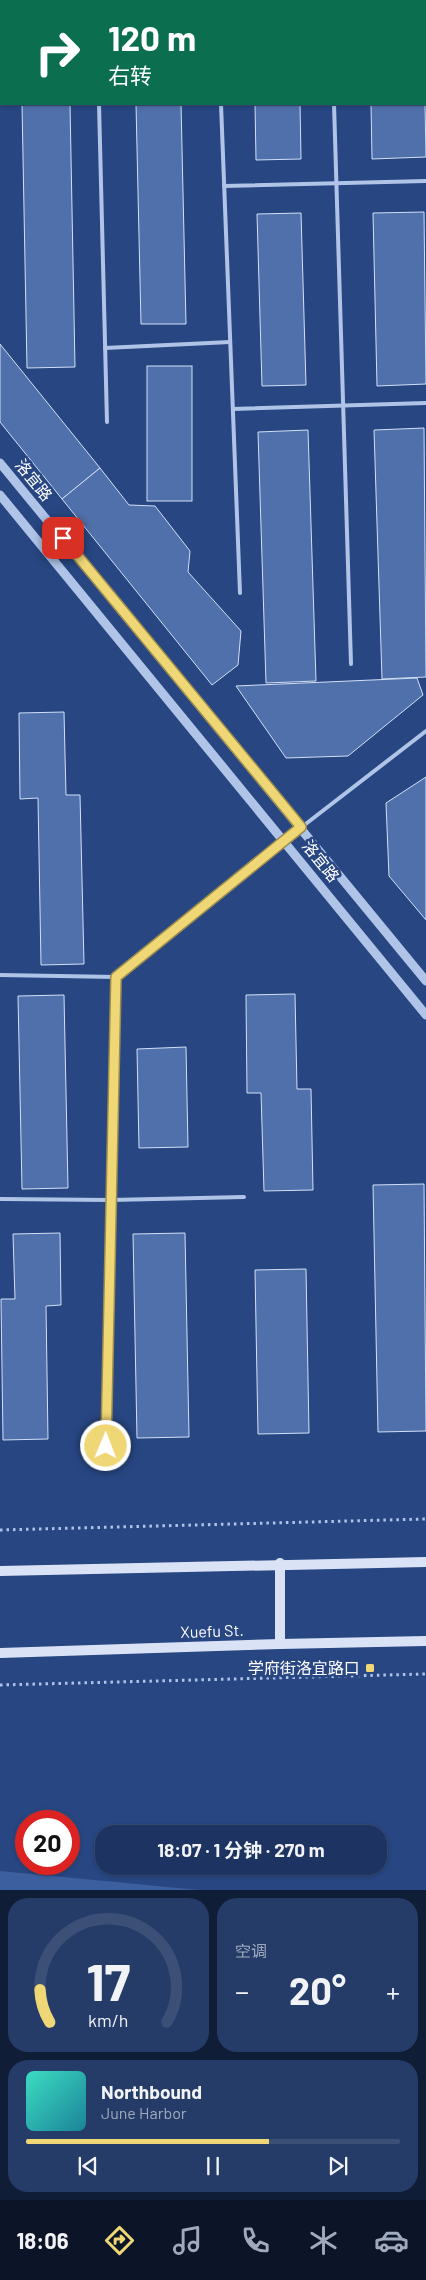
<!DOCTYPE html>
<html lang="zh">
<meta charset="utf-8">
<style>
body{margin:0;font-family:Barlow,"Noto Sans SC",sans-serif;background:#253c68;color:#f1f3f6;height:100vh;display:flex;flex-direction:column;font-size:19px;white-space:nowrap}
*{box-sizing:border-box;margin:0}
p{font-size:16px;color:#a0aabe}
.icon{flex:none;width:28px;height:28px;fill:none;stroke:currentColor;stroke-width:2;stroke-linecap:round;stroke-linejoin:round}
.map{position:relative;height:1890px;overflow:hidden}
.drawer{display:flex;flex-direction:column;gap:8px;padding:8px;background:#101d36;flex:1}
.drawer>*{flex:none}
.hud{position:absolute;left:0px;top:0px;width:426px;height:105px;box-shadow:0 1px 4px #0004,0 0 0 1px #3b4f77;background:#0b6e4f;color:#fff;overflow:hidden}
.speed{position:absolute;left:15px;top:1810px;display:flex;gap:10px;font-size:25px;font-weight:700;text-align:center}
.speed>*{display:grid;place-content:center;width:65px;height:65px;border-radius:50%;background:#1d3462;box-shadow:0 1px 4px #0004,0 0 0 1px #3b4f77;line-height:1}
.speed .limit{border:8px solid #d22;background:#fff;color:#111}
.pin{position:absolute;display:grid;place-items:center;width:42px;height:42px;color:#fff;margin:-21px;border-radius:10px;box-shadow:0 2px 8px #0006}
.me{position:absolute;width:55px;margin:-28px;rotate:1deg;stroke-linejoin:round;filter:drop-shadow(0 0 4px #0008)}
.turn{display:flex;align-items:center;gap:18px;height:105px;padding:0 25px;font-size:22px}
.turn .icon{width:65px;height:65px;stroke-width:2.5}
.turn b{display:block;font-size:35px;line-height:42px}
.big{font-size:38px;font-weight:700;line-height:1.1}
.drawer .card{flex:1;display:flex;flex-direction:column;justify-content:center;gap:8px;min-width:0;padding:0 18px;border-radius:20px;background:#253c68}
.drawer .dial{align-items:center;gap:0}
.dial svg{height:130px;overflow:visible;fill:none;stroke:#3b4f77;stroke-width:7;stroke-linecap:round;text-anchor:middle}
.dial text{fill:#f1f3f6;stroke:none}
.song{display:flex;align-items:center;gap:15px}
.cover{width:60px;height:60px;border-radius:8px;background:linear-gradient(135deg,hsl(170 70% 55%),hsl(190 70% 35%))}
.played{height:5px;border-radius:2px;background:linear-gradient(90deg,#efd776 65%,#3b4f77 65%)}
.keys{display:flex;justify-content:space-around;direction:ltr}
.heat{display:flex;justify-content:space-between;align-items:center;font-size:28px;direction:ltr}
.drawer .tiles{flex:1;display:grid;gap:8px;grid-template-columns:1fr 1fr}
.card:last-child{grid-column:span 2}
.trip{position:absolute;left:95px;top:1825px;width:292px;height:50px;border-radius:20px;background:#1d3462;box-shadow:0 1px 4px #0004,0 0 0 1px #3b4f77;font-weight:700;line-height:50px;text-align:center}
.menu{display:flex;height:80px;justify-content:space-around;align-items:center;background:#0c1527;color:#a0aabe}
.menu .icon{width:35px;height:35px}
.menu .selected{color:#efd776}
.menu b{font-size:22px;color:#f1f3f6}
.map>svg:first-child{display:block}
</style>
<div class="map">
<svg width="426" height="1890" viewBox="0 0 426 1890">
<rect width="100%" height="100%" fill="#274682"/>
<polygon fill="#3c5f9f" points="0,1871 199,1890 0,1890"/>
<g fill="#5070ab" stroke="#d3e0f5">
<rect x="19" y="0" width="51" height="1"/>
<rect x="136" y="0" width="46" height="1"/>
<rect x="253" y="0" width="45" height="1"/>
<rect x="368" y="0" width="54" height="1"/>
<polygon points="22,104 70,104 75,367 27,368"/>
<polygon points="136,104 181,104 186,324 141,324"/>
<polygon points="255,104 300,104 301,159 256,160"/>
<polygon points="371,104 425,104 426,157 372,159"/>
<polygon points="424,212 426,384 377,386 373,213"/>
<polygon points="301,213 306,385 262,386 257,214"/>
<polygon points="0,344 100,468 62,499 0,422"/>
<rect x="147" y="366" width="45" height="135"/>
<polygon points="424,428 426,677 382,679 374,430"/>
<polygon points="308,430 316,681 266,683 258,432"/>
<polygon points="100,468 129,505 155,506 190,551 188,572 241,631 238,665 212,685 62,499"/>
<polygon points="417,678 423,695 348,756 286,758 236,686"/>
<polygon points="64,712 66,795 80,795 84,964 41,965 38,798 20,799 19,713"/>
<polygon points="426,777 426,920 389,876 386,803"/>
<polygon points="295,994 297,1089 311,1089 313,1190 264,1191 261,1093 247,1093 246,995"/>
<polygon points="64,995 68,1188 22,1189 18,996"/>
<polygon points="186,1047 188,1147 139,1148 137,1049"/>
<polygon points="424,1184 426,1431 378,1432 373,1185"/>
<polygon points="60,1233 61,1305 46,1306 48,1439 3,1440 1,1299 15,1299 13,1234"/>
<polygon points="185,1233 189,1437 137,1438 133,1234"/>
<polygon points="306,1269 309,1433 258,1434 255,1270"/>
</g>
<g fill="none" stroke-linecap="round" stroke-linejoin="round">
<g stroke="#b0c4e7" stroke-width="3" stroke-dasharray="2.5 4" stroke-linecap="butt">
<polyline points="0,1530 426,1519"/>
<polyline points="0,1685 426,1674"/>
</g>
<g stroke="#b0c4e7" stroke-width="4">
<polyline points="96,0 96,1"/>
<polyline points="217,0 217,1"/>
<polyline points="331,0 331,1"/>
<polyline points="0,48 1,48"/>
<polyline points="99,104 107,422"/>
<polyline points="221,104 240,593"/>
<polyline points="334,104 351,664"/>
<polyline points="224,186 426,181"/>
<polyline points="105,348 230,342"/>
<polyline points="233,409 426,403"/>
<polyline points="0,975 116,977"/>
<polyline points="0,1199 111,1200 244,1197"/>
<polyline points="106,1446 116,977 285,840 426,731"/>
</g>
<g stroke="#b0c4e7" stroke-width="9">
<polyline points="0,463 426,981"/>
<polyline points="0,495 426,1015"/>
</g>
<g stroke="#dae3f6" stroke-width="10">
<polyline points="280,1563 280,1644"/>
<polyline points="0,1571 426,1562"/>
<polyline points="0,1653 280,1644 426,1641"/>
</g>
</g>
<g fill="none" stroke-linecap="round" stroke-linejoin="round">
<defs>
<polyline id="route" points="63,538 301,827 116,977 106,1446"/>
</defs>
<use href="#route" stroke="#9b8c4d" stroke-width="12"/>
<use href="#route" stroke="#efd776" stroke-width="9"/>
</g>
<rect fill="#efd776" stroke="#274682" stroke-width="2" x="365" y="1663" width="10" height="10" rx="2.5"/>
<g text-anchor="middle" stroke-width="5" stroke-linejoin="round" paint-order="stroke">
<g font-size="16" fill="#fff" stroke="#274682">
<text transform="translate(34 480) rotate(51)" y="6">洛宜路</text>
<text transform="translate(321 861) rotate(51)" y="6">洛宜路</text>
<text transform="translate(212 1631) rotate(-2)" y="6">Xuefu St.</text>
</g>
<g font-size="16" fill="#fff" stroke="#274682" text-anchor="end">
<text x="360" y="1674">学府街洛宜路口</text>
</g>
</g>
</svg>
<div class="speed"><div class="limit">20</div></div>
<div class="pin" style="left:63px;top:538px;background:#d93025"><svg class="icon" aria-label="arrive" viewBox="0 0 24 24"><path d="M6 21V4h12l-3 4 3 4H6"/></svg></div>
<svg class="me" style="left:106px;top:1446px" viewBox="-20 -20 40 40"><circle r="17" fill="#efd776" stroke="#fff" stroke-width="3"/><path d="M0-11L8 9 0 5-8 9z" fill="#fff"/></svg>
<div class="trip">18:07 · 1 分钟 · 270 m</div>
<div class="hud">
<div class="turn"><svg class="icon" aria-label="right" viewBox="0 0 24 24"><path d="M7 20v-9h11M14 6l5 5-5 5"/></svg><div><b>120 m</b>右转</div></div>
</div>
</div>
<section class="drawer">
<div class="tiles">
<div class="card dial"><svg viewBox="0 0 100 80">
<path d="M14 69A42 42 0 1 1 86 69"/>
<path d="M14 69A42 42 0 0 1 8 49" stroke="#efd776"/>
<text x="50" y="56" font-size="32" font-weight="700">17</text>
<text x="50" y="72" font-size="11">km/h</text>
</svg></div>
<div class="card"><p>空调</p>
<div class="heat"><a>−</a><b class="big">20°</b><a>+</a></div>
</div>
<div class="card">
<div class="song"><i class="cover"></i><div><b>Northbound</b><p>June Harbor</p></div></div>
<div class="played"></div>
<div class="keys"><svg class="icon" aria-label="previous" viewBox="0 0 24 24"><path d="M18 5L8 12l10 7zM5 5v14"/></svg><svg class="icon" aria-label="pause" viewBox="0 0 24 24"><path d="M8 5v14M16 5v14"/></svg><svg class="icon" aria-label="next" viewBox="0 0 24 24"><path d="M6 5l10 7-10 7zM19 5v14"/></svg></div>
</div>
</div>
</section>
<nav class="menu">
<b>18:06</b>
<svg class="icon selected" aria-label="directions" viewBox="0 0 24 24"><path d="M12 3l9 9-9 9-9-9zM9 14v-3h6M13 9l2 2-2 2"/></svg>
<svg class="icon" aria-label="music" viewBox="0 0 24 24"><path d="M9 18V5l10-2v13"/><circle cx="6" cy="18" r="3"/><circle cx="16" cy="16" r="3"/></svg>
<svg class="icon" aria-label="phone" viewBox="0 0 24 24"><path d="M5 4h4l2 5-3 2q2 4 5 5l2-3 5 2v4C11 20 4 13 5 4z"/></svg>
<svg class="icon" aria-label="climate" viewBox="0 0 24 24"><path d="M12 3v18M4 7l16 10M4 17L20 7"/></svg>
<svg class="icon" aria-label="car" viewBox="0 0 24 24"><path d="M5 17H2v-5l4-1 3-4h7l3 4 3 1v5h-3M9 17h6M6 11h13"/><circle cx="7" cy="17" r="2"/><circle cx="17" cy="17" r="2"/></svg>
</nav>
